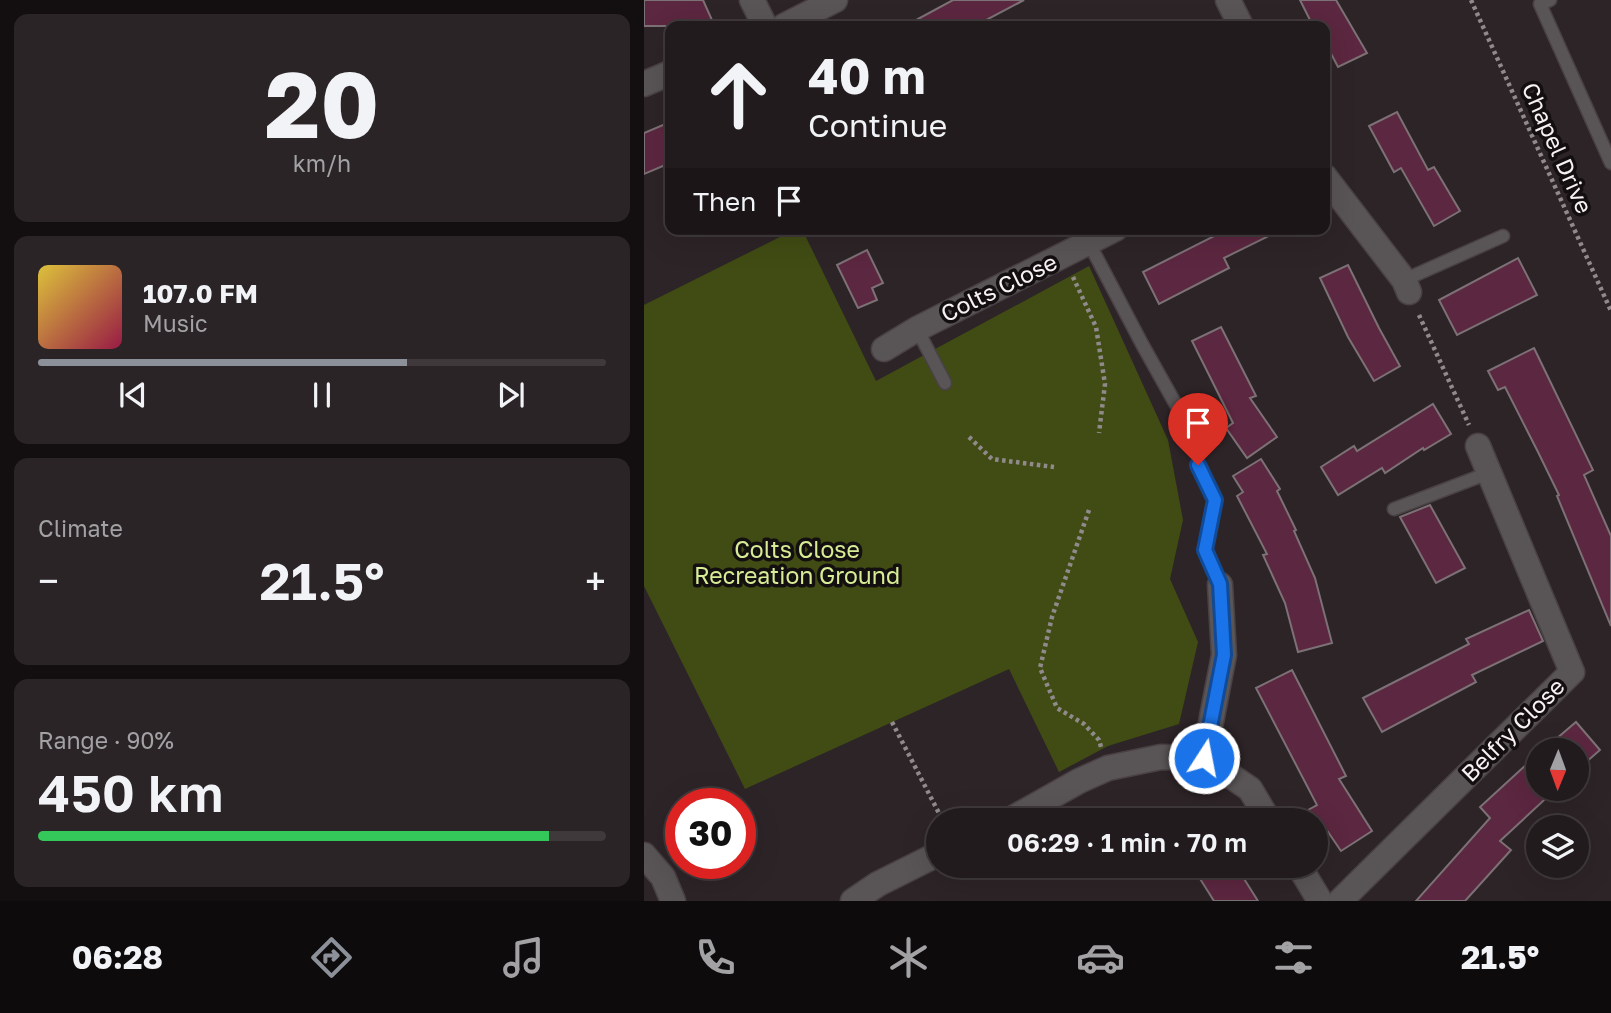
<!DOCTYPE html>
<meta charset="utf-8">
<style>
body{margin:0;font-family:"Golos Text",sans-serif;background:#2a2426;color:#f1f3f6;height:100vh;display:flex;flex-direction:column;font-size:26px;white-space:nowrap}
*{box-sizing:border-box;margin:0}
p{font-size:23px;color:#a2a1a4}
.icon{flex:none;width:38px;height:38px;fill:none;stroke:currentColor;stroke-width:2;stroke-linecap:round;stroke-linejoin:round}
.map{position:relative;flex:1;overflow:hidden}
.details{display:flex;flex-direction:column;gap:14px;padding:14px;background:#130f10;width:644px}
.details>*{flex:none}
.guide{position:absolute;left:21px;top:21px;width:665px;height:214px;border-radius:14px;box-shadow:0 7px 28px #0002,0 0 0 2px #3f393b;background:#221b1d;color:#f1f3f6;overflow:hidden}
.needle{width:46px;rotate:181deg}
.fabs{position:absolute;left:882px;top:738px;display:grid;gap:14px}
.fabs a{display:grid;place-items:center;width:63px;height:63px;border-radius:50%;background:#221b1d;box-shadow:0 7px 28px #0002,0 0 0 2px #3f393b;font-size:35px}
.speed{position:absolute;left:21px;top:788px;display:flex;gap:14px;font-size:35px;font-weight:700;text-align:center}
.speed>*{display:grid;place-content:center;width:91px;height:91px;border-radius:50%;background:#221b1d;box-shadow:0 7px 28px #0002,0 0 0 2px #3f393b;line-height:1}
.speed .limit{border:10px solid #d22;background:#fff;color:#111}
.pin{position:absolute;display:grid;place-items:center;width:60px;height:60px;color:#fff;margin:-72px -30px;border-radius:50% 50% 50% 0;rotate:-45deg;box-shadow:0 0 7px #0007}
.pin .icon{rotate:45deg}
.me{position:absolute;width:77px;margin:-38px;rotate:11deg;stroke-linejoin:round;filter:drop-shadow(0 0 5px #0008)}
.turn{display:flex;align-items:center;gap:24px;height:147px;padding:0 28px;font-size:32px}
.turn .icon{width:91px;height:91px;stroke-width:2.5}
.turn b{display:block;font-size:49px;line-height:60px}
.then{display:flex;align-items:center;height:66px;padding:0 28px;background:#0003;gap:14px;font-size:26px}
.big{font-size:52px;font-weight:600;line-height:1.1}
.details .widget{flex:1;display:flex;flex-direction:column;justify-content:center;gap:10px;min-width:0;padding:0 24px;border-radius:14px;background:#2a2426}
.details .dial{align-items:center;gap:0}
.dial b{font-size:91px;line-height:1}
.song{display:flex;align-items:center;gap:21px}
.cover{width:84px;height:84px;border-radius:10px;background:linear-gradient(135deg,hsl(50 70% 55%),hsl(340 70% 35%))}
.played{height:7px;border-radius:4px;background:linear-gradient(90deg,#8c9099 65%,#3f393b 65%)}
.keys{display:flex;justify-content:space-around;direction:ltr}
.heat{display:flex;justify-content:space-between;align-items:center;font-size:38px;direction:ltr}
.charge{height:10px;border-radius:5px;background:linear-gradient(90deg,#34c759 90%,#3f393b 0)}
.trip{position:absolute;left:282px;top:808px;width:402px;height:70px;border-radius:35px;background:#221b1d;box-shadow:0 7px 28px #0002,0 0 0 2px #3f393b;font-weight:600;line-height:70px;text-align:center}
.menu{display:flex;height:112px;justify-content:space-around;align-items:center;background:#0e0b0c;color:#a2a1a4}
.menu .icon{width:49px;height:49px}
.menu .current{color:#8c9099}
.menu b{font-size:32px;color:#f1f3f6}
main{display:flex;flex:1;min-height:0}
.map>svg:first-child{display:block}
</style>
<main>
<section class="details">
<div class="widget dial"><b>20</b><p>km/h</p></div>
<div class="widget">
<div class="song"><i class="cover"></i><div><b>107.0 FM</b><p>Music</p></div></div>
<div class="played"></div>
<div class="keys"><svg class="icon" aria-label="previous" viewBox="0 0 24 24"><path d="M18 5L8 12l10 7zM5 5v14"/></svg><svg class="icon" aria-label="pause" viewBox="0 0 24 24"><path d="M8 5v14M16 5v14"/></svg><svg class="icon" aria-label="next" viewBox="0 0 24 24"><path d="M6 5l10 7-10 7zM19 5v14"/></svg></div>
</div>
<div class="widget"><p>Climate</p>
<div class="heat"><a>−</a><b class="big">21.5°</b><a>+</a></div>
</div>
<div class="widget"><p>Range · 90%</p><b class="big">450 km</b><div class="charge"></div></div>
</section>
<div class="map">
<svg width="967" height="901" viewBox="0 0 967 901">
<rect width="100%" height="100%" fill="#2d2427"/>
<polygon fill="#414c14" points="152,229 158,229 232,381 445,266 524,440 539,520 526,579 554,642 535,724 464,746 415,772 365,669 101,789 0,586 0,305"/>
<g fill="#5c2740" stroke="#7c7175" stroke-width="2">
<polygon points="0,0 59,0 68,20 56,26 0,26"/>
<polygon points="309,0 380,0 331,26 261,26"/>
<polygon points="656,0 692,0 723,53 694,67 681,42 681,26 669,26"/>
<polygon points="753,112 784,170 790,167 816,211 790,226 757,168 750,172 725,126"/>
<polygon points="26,122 26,163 0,174 0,133"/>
<polygon points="584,229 639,229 580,258 585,268 515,304 499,272"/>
<polygon points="223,250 239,283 228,288 233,300 214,308 193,265"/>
<polygon points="874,258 893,295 813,335 795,300"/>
<polygon points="704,265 735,328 756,366 730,381 704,337 676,278"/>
<polygon points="577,327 612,396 606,398 633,437 603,458 582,428 589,423 548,341"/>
<polygon points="890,348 949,470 940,475 967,536 967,626 913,496 915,495 894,452 861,387 854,390 844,371"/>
<polygon points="789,404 807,434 780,450 779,448 741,473 738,468 694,495 677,467 710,446 713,451"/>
<polygon points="617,459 636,489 633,491 652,530 650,531 671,578 688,643 654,652 641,603 619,555 623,554 593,496 599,492 589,476"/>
<polygon points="786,505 821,568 792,583 756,517"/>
<polygon points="885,610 899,641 828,675 832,682 738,732 719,698 825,644 822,639"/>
<polygon points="648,670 702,776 695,779 728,831 697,851 684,832 680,835 664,810 673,805 612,688"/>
<polygon points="932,722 956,750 933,770 933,751 898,751"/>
<polygon points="894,754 894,789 912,789 856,841 867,850 821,901 772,901 846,818 836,807"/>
<polygon points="548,866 592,866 614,901 570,901"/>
</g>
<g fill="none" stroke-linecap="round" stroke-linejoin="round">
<defs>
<g id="service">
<polyline points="906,0 896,4 967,163"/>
<polyline points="445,243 498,344 545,428"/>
<polyline points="760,280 859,236"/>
<polyline points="273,329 301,383"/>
<polyline points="554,465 571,500 561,550 576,585"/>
<polyline points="750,509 847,472"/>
</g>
<g id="minor">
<polyline points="108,0 121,26"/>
<polyline points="584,0 597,26"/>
<polyline points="140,26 191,0"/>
<polyline points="0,84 26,73"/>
<polyline points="681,177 760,280 765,292"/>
<polyline points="240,349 273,329 471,229"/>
<polyline points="560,758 580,655 576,585"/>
<polyline points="364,821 435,781 464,768 517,757 560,758 606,789 625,821"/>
<polyline points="0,855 19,877 29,901"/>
<polyline points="655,866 676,901"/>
<polyline points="209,901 234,884 294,854"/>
<polyline points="696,901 928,672 834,446"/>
</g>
</defs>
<use href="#service" stroke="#494144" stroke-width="15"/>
<use href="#minor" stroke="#494144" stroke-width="27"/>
<g stroke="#918a8c" stroke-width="4.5" stroke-dasharray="3.5 3.5" stroke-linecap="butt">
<polyline points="827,0 967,311"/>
<polyline points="429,277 452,327 461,384 455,433"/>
<polyline points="775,315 825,425"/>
<polyline points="325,437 348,459 410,467"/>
<polyline points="445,510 408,617 396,668 413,708 440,724 455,740 457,747"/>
<polyline points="248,722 299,821"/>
</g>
<use href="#service" stroke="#595456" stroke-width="12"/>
<use href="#minor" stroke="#595456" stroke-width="24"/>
</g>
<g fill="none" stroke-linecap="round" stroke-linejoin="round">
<defs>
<polyline id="route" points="554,465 571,500 561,550 576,584 580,655 560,758"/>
</defs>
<use href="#route" stroke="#114b97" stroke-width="18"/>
<use href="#route" stroke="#1a73e8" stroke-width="12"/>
</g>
<g text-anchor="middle" stroke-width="7" stroke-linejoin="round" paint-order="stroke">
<g font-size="23" fill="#f7f1f3" stroke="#130e10">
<text transform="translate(913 148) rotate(66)" y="8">Chapel Drive</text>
<text transform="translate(355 288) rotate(-26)" y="8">Colts Close</text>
<text transform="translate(869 730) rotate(-45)" y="8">Belfry Close</text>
</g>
<g font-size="23" fill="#d7ec94" stroke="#130e10">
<text x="153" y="558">Colts Close<tspan x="153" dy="26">Recreation Ground</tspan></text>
</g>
</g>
</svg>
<div class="fabs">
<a><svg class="needle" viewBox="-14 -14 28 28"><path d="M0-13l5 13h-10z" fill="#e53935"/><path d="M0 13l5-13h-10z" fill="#a2a1a4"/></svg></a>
<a><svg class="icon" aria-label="layers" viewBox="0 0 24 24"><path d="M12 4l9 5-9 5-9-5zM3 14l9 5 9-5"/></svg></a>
</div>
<div class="speed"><div class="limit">30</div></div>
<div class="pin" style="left:554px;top:465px;background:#d93025"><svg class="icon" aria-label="arrive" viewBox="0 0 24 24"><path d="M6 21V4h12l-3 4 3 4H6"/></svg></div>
<svg class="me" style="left:560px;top:758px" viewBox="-20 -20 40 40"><circle r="17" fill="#1a73e8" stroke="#fff" stroke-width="3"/><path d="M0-11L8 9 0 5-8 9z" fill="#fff"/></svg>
<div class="trip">06:29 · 1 min · 70 m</div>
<div class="guide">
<div class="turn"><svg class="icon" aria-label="ahead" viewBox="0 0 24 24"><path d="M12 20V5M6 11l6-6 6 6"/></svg><div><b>40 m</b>Continue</div></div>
<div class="then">Then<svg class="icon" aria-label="arrive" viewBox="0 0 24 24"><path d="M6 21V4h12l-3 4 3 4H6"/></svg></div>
</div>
</div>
</main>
<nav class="menu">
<b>06:28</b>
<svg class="icon current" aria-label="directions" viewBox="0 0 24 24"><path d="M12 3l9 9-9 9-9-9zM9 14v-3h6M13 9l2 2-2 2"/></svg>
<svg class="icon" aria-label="music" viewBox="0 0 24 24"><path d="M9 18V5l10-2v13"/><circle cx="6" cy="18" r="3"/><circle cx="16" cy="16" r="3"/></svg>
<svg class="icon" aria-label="phone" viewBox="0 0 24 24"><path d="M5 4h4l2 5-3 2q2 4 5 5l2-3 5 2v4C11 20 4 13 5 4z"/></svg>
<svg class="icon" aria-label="climate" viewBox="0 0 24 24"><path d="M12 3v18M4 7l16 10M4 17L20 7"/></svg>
<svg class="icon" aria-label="car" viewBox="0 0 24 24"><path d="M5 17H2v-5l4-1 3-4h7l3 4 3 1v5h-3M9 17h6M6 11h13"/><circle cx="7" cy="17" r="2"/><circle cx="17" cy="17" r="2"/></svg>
<svg class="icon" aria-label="filters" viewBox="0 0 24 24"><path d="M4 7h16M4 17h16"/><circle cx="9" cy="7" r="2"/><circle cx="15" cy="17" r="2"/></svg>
<b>21.5°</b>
</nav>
